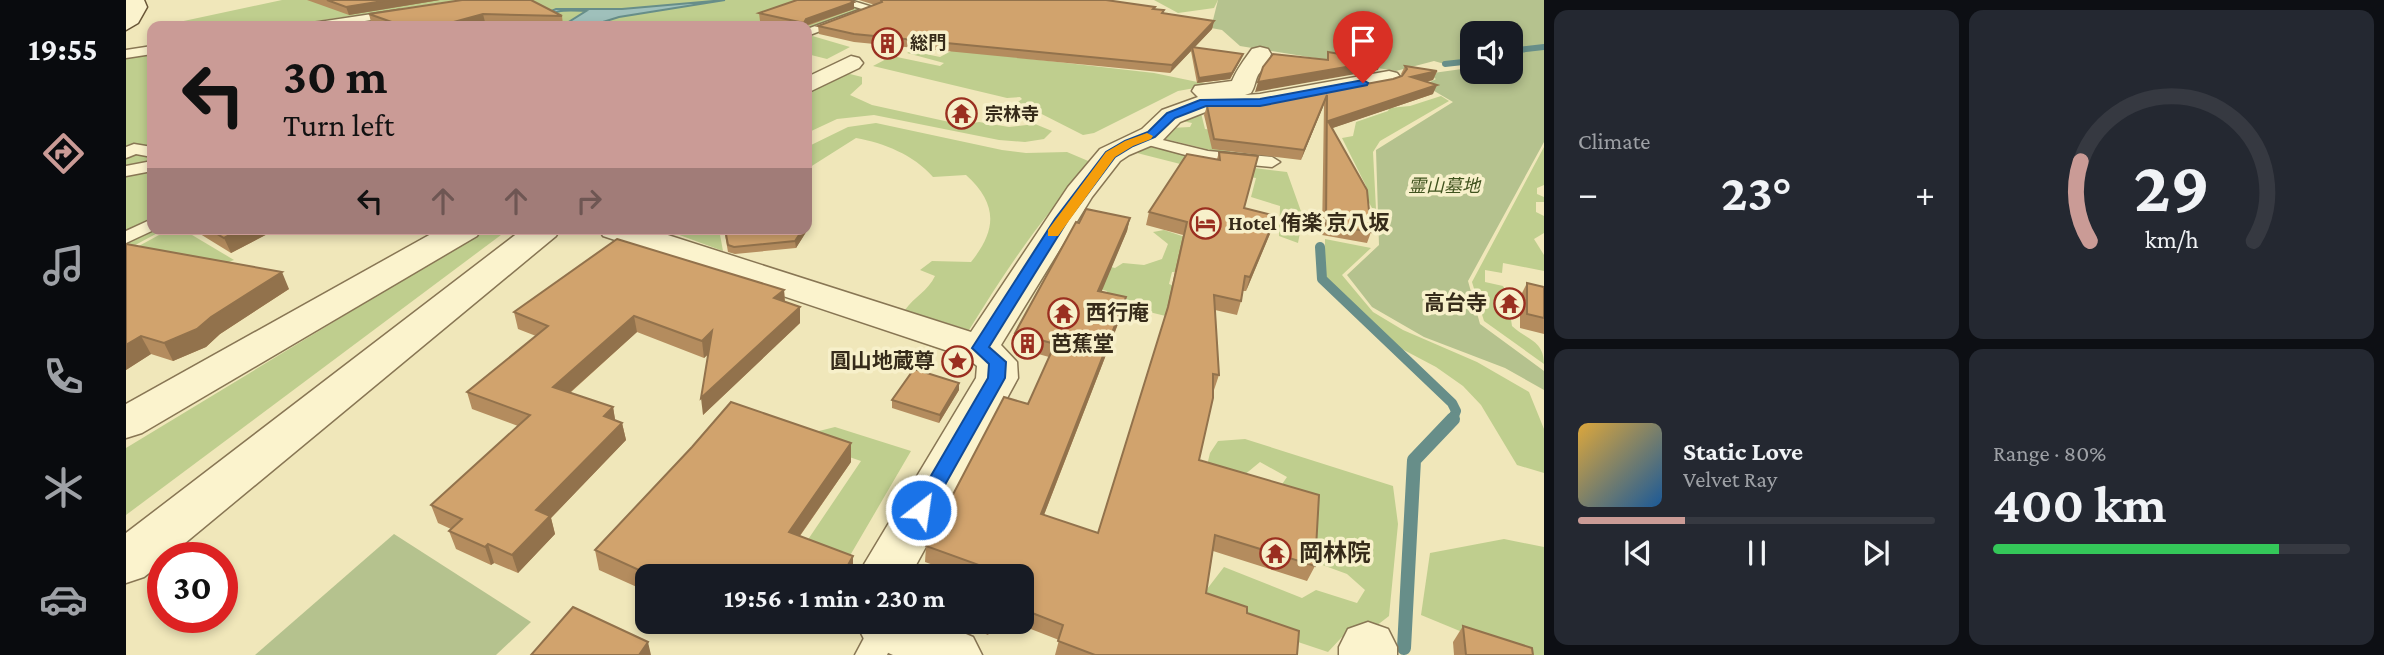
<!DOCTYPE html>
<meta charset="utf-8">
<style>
body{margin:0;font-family:"Crimson Pro","Noto Sans JP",serif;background:#242831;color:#f1f3f6;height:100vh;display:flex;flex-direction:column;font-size:26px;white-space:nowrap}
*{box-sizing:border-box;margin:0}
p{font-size:23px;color:#9ea1a6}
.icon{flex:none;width:38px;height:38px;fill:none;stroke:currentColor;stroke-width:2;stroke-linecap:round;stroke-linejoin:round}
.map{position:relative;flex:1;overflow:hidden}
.sheet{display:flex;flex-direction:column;gap:10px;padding:10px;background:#0d0f14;width:840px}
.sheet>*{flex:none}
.hud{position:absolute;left:21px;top:21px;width:665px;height:214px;border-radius:14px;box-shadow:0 4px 10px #0003;background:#ca9b96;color:#111;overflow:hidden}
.buttons{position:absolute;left:1334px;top:21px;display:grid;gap:14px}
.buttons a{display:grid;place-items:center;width:63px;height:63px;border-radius:14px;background:#171b24;box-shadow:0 4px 10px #0003;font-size:35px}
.speed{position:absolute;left:21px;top:542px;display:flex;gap:14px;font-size:35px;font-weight:700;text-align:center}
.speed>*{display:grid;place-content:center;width:91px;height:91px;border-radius:50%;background:#171b24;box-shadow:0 4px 10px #0003;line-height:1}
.speed .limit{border:10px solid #d22;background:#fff;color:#111}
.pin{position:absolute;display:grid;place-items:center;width:60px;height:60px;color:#fff;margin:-72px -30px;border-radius:50% 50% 50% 0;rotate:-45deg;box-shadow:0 0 7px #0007}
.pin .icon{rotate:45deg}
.me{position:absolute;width:77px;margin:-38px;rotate:30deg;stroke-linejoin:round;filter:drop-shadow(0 0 5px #0008)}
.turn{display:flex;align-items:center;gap:24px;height:147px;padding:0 21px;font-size:32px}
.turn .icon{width:91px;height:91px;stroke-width:2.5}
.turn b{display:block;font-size:49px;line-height:60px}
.lanes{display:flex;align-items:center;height:66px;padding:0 21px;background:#0003;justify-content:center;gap:35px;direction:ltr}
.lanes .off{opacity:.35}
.big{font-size:52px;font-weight:700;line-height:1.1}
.sheet .card{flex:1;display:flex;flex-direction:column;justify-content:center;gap:10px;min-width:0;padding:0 24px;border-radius:14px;background:#242831}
.sheet .dial{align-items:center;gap:0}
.dial svg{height:182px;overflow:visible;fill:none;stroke:#363941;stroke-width:7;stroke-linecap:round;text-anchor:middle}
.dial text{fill:#f1f3f6;stroke:none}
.song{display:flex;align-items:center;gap:21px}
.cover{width:84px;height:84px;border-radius:10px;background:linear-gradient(135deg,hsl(40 70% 55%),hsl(210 70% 35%))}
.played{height:7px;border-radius:4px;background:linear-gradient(90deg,#ca9b96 30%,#363941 30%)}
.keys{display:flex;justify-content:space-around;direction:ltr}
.heat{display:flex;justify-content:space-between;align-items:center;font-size:38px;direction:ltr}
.charge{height:10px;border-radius:5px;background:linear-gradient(90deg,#34c759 80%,#363941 0)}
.sheet .tiles{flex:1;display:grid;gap:10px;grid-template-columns:repeat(2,1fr)}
.trip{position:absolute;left:509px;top:564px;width:399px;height:70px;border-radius:14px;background:#171b24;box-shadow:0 4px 10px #0003;font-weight:700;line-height:70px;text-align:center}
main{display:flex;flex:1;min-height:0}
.dock{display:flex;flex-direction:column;width:126px;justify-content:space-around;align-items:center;background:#090b0e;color:#9ea1a6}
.dock .icon{width:49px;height:49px}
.dock .selected{color:#ca9b96}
.dock b{font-size:32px;color:#f1f3f6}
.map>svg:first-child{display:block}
</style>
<main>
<nav class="dock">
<b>19:55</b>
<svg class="icon selected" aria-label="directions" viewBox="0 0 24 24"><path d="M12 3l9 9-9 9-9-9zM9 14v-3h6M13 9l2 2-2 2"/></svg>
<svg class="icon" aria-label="music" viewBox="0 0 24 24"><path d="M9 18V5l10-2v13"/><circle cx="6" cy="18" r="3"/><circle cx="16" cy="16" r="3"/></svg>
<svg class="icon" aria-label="phone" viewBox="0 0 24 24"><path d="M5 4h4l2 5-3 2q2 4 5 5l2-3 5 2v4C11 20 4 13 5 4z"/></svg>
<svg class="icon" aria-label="climate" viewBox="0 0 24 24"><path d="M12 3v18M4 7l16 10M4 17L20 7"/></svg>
<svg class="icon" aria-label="car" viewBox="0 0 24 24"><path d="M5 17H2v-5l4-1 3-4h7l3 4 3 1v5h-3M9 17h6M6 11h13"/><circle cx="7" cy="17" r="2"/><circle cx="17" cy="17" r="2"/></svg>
</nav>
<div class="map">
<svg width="1418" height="655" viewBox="0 0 1418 655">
<rect width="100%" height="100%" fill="#f0e7ba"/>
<g fill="#bfce8e">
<polygon points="156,0 333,0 156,26 46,26 53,22"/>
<polygon points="359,0 704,0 750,12 683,35 724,47 701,59 681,54 681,26 197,26"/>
<polygon points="1028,0 1092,0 1088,8 1052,13"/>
<polygon points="827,50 1028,73 1086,85 1052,91 968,133 957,135 892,102 896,99 894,97 881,98 747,66 766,56 814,66 818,63 781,53 785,51 814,57"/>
<polygon points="26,53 26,229 39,229 0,250 0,58"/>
<polygon points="720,73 736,77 736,84 724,95 746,105 837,125 853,122 883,127 909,124 926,131 918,139 899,142 873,140 748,115 711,119 681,133 681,94"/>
<polygon points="1315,96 1323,101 1254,141 1247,152 1250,209 1246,208 1237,192 1240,186 1216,138 1227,136 1230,122 1262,111 1263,108 1284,106"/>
<polygon points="1075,113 1079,129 1100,132 1105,155 1039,139 1045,128 1064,127 1066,123 1051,120"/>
<path d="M750,123L876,150L900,153L941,152L967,163C916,215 881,269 843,330L779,310C788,297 802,291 809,276L794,270L806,261L845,262C871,230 872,204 840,175L807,177C788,155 758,143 730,138L681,169V147L722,127Z"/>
<polygon points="1030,147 1112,166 1161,172 1177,217 1172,243 1153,236 1154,206 1125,197 1130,178 1078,170 1011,153 1016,148"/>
<path d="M1418,147V185L1411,188V194L1418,197V202H1410V212L1418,216V233L1408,239L1418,255V271L1377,263L1376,273L1359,270V282L1377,286L1381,293L1386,326C1401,340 1418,340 1418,364L1358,321L1346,282Z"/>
<polygon points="44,229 56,229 108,260 92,266 0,253"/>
<polygon points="361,229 383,229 0,515 0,448"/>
<polygon points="537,229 593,229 597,251"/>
<polygon points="1038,230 1065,239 1063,272 1046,272 1043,284 1058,290 1052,319 978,301 981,291 945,281 955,260 989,268 997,263 1018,265 1036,259 1042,244 1027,232"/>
<polygon points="1199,239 1245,248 1216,275 1247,312 1277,330 1351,362 1403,392 1418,429 1418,473 1391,465 1355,405 1337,386 1310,367 1274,348 1199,280"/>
<polygon points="709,427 785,451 722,559 679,544 735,461 685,444 693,431"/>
<polygon points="1119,439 1267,486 1272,524 1263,616 1241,633 1216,637 1202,652 1172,642 1078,593 1098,567 1176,598 1190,590 1231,603 1239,590 1221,574 1191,563 1191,510 1148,496 1161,477 1134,462 1117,476 1079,474 1084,453 1092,441"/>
<polygon points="1378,539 1418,547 1418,655 1392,655 1295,615 1304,553"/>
</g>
<g fill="#b5c28e" fill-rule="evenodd">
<path d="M1092,0H1418V142L1342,281L1354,324L1418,371V390L1379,368L1298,337L1246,307L1221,275L1253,245L1250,150L1327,102L1298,85L1310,79L1300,74L1343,68L1337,64L1322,65L1308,61L1270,71L1114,46L1096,30L1085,28ZM1346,33H1384V72H1346Z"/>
<polygon points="268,534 405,622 370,655 129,655"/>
</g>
<path fill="#9fc0bb" stroke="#678e89" stroke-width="2" d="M599,0L493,17L464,26H443L441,23L460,11C440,10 426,8 413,24L416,26L403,24L404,20L430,9H496Z"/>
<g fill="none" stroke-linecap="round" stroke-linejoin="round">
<g stroke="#678e89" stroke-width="6">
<polyline points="1384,51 1418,47"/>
<polyline points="1319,64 1346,61"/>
</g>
<polyline stroke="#678e89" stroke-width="10" points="1194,247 1196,279 1326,403 1330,411 1326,421"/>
<polyline stroke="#678e89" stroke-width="14" points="1278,648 1288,460 1327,419"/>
<defs>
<g id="lane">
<polygon points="706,0 724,0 753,9 681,36 681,29 736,9"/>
<polygon points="273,10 277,11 277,15 207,26 180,26 186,23"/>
<polygon points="26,46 26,54 0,58 0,50"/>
<polygon points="1016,135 1082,151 1146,157 1154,162 1146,167 1082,161 1011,142 1009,139"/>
<polygon points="8,144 26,147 26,157 10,154 0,158 0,147"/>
<polygon points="26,161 26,171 0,176 0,166"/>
<polygon points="26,219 26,229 30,229 0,243 0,231"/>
<polygon points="747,621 773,621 775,626 761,655 729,655"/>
</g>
<g id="street">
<path d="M1134,47L1142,49L1145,54C1142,64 1137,68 1132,75C1129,81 1129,87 1125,93L1119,95L1134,94L1263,71L1271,73L1275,78L1271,83L1263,85L1134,110L1082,111L1054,122L1036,141L1003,155L994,161L966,197L875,345L891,362L892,378L784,576H731L850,378L851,366L840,357L477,236L473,229H523L845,332L942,187L974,149L1016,129L1036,110L1072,97L1066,91L1069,86L1106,81C1111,69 1118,60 1126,49Z"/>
<polygon points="725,56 733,58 737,63 733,68 681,93 681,77"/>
<polygon points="314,229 355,229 351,236 16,433 0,438 0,404"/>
<polygon points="397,229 434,229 430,236 41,558 37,558 37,562 18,577 0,583 0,533"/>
<polygon points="729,621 809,621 847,637 856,655 767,655 740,643"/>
<polygon points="1242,622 1262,629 1271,647 1271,655 1213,655 1213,647 1222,629"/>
</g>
<polygon id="secondary" points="0,0 18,0 21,7 12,23 0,30"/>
</defs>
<use href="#lane" stroke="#887654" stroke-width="3"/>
<use href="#street" stroke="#887654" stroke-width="3"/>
<use href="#secondary" stroke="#695637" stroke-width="3"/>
<use href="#lane" fill="#fbf3cd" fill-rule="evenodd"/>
<use href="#street" fill="#fbf3cd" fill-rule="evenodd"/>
<use href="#secondary" fill="#fbf3cd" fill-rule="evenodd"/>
</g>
<g fill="#b48c5e">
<polygon points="181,0 314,0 223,15"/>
<polygon points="336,0 436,16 437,25 359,22 344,26 256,26 245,22 243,14"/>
<polygon points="733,0 980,0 1028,9 1037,13 1088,21 1086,29 1068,48 1115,59 1104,79 1071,83 1065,51 1044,73 728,42 693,34 692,26 749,5"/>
<polygon points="671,1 728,9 681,26 656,26 634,21 633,13"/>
<polygon points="1279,66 1311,71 1307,80 1300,82 1307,94 1206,128 1245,232 1241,243 1196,235 1198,104 1175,160 1086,149 1078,115 1081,106 1137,103 1267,79 1276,76 1275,74"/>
<polygon points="1093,152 1118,208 1150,216 1146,229 1120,291 1117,291 1115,301 1111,315 1089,310 1093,375 1088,390 1087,390 1073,460 1189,566 1181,581 1087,551 1080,593 1121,613 1171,655 929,655 933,640 884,621 896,621 896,576 838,576 799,562 800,546 902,404 923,357 887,347 889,333 953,223 1004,218 1001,231 975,291 997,311 918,515 972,533 1040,313 1057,235 1020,225 1023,212 1091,159"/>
<polygon points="683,211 682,229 670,248 609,254 602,252 598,229 681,229"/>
<polygon points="66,229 151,229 105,253"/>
<polygon points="0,244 163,289 94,334 80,347 47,361 25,354 0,370"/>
<polygon points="1401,283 1418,287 1418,334 1394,328 1394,297"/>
<polygon points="658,290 659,302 674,307 674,323 577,415 583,354 578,358 511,332 444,393 487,407 489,420 496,423 500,440 425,518 429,534 392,573 368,563 365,565 330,549 323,531 325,529 312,523 305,505 392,426 346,409 341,392 410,336 392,329 388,312"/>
<polygon points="833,383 833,390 813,423 766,408 766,400"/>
<polygon points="725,462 674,536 727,576 522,576 522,592 473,570 469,550"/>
<polygon points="585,621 615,621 608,632"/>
<polygon points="683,621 701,621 697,627"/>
<polygon points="833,621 867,621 862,635 833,623"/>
<polygon points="1337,626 1407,655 1328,655 1327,642"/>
</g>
<g fill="#92724c">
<polygon points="263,0 314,0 223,15 220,7"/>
<polygon points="728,2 728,9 678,26 680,19"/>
<polygon points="357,14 359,22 344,26 313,26"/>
<polygon points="1088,21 1086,29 1066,50 1066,47 1065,51 1044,73 1046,65"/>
<polygon points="1117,54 1115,59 1104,79 1071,83 1073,78"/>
<polygon points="1255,61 1252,70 1129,92 1132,82"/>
<polygon points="1311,71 1307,80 1282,86 1285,77"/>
<polygon points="1311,85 1307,94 1201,130 1202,121"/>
<polygon points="1201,95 1198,104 1175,160 1178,150"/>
<polygon points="683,205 682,229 670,248 669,241 677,229 681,229"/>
<polygon points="1150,216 1146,229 1120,291 1124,277"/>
<polygon points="1004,218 1001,231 970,305 972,291"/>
<polygon points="115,229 151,229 105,253 98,238"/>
<polygon points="156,272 163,289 94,334 80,347 47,361 38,343 85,317"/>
<polygon points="658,290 659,306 648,298"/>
<polygon points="1000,297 997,311 912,530 915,514"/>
<polygon points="674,307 674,323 577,415 575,398"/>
<polygon points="508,316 511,332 431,404 427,387"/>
<polygon points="586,331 588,348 578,358 576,341"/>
<polygon points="15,336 25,354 0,370 0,345"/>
<polygon points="833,383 833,390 813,423 814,415"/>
<polygon points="487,407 490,425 478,416"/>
<polygon points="496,423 500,440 425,518 429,534 392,573 386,555 410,510"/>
<polygon points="725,443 725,462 663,551 663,532"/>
<polygon points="362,544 368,563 365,565 359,547"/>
<polygon points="727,556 727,576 716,576"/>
<polygon points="607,621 615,621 608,632"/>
<polygon points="864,621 867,621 862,635"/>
<polygon points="522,642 525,655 513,655"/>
</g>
<g fill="#d1a36d" stroke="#92724c" stroke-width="2">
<polygon points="201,0 263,0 220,7"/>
<polygon points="336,0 405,0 436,16 357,14 313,26 277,26 243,14"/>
<polygon points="671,0 724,0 728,2 680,19 678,23 633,13"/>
<polygon points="755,0 980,0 1029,7 1027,9 1038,10 1036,13 1088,21 1046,65 728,34 692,26 756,2"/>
<polygon points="1066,47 1117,54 1106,73 1073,78"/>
<polygon points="1202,52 1255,61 1132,82 1137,67 1147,54 1202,60"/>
<polygon points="1279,66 1311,71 1285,77 1311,85 1202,121 1241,190 1245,232 1200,224 1201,95 1178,150 1088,139 1081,106 1137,103 1267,79 1276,76 1281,69"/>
<polygon points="1093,152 1132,156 1118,208 1150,216 1124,277 1119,276 1115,301 1088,295 1093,375 1087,374 1087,398 1073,460 1193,495 1189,566 1089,535 1080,593 1121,607 1121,613 1173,631 1171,655 969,655 932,641 937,625 896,609 896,576 849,576 853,565 800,546 878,397 902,404 929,344 889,333 950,222 953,223 960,209 1004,218 972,291 1000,297 915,514 972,533 1042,307 1061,222 1023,212 1061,154 1094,160"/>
<polygon points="681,201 683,205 682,222 681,224"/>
<polygon points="83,229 115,229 98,238"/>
<polygon points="599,229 677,229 669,241 608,247 602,245"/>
<polygon points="491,239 658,290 648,298 674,307 575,398 586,331 576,341 508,316 427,387 487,407 478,416 496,423 410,510 424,516 386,555 362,544 359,547 323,531 336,519 305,505 404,415 341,392 422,326 388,312"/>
<polygon points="0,244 156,272 85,317 71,329 38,343 15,336 0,345"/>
<polygon points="1401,283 1418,287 1418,318 1401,314"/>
<polygon points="788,369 833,383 814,415 766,400"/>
<polygon points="605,402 725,443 663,532 727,556 716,576 526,576 469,550 566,447"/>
<polygon points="447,607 522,642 513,655 405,655"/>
<polygon points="1337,626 1406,648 1407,655 1340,655"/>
</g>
<polygon fill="#1a73e8" stroke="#114b97" stroke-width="2" points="1237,80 1242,83 1241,85 1134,106 1080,106 1049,118 1029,137 1007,146 989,157 942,220 863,347 880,362 879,378 802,515 795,518 788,515 785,510 862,378 863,364 846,348 929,219 980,152 999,141 1022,132 1041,113 1074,100 1134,99"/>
<polygon fill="#f59e0b" points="1021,133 1027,136 1025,139 1007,146 989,157 932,236 922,236 922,230 980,152 999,141"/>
<defs>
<symbol id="building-ring" viewBox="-11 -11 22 22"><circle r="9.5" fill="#f7f0ca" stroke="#9a2f20" stroke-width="1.5"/><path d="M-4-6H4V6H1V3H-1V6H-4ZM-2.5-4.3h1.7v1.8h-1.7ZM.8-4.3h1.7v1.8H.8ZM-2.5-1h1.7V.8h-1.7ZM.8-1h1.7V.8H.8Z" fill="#9a2f20"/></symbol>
<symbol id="temple-ring" viewBox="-11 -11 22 22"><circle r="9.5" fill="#f7f0ca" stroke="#9a2f20" stroke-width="1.5"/><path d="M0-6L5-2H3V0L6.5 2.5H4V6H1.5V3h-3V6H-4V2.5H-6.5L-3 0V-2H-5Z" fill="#9a2f20"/></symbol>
<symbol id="hotel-ring" viewBox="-11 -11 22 22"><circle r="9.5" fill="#f7f0ca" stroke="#9a2f20" stroke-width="1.5"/><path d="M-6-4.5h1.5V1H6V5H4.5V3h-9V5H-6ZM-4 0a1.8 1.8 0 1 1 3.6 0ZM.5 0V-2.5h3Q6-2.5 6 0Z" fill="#9a2f20"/></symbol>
<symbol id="sight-ring" viewBox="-11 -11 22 22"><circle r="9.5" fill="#f7f0ca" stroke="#9a2f20" stroke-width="1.5"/><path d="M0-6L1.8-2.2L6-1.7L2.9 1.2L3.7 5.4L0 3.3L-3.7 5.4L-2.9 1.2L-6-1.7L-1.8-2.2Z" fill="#9a2f20"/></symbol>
</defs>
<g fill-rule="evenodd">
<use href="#building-ring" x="744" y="26" width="35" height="35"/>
<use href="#temple-ring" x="818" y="96" width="35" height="35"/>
<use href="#hotel-ring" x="1062" y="206" width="35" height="35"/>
<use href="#temple-ring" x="1366" y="286" width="35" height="35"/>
<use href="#temple-ring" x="920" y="296" width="35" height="35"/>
<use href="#building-ring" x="884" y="326" width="35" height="35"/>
<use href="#sight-ring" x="814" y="344" width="35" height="35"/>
<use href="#temple-ring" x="1132" y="536" width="35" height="35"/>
</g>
<g text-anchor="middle" stroke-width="7" stroke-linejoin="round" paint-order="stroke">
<g font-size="18" font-weight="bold" fill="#362b1a" stroke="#f7f0ca" text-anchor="start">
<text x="784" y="49">総門</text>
<text x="859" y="120">宗林寺</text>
</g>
<g font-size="18" font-style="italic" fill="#40531f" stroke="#f7f0ca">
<text x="1318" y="192">霊山墓地</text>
</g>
<g font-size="21" font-weight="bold" fill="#362b1a" stroke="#f7f0ca" text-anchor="start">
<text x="1102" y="230">Hotel 侑楽 京八坂</text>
<text x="1361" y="310" text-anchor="end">高台寺</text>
<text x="960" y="320">西行庵</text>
<text x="925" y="351">芭蕉堂</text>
<text x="809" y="368" text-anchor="end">圓山地蔵尊</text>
</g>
<g font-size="24" font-weight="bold" fill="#362b1a" stroke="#f7f0ca" text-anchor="start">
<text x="1173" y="561">岡林院</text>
</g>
</g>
</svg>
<div class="buttons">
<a><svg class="icon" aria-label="sound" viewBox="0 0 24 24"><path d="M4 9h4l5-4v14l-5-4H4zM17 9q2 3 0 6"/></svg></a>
</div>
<div class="speed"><div class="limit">30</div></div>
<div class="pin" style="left:1237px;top:83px;background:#d93025"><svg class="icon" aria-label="arrive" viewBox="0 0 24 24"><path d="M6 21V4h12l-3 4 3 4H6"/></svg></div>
<svg class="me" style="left:795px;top:510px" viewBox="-20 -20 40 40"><circle r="17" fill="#1a73e8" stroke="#fff" stroke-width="3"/><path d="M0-11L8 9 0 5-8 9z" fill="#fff"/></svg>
<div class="trip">19:56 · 1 min · 230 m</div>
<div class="hud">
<div class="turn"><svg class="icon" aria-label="left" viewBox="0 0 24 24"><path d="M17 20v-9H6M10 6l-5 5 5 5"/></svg><div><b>30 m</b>Turn left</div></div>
<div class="lanes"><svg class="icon" aria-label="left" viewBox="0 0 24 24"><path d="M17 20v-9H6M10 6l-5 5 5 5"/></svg><svg class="icon off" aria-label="ahead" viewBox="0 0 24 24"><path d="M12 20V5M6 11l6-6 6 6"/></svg><svg class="icon off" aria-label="ahead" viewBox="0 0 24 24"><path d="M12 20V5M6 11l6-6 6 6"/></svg><svg class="icon off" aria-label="right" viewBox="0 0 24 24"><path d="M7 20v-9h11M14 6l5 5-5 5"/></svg></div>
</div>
</div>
<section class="sheet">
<div class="tiles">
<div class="card"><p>Climate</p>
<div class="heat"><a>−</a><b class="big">23°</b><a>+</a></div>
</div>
<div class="card dial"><svg viewBox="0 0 100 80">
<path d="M14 69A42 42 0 1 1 86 69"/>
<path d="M14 69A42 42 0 0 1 10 34" stroke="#ca9b96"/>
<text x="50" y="56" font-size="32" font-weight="700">29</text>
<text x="50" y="72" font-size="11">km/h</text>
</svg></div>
<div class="card">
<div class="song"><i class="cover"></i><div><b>Static Love</b><p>Velvet Ray</p></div></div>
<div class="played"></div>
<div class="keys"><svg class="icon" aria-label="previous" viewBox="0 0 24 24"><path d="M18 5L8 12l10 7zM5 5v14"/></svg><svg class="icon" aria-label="pause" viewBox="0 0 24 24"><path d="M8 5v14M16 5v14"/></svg><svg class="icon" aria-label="next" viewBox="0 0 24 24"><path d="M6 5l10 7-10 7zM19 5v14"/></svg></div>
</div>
<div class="card"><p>Range · 80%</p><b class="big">400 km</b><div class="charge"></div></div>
</div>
</section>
</main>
